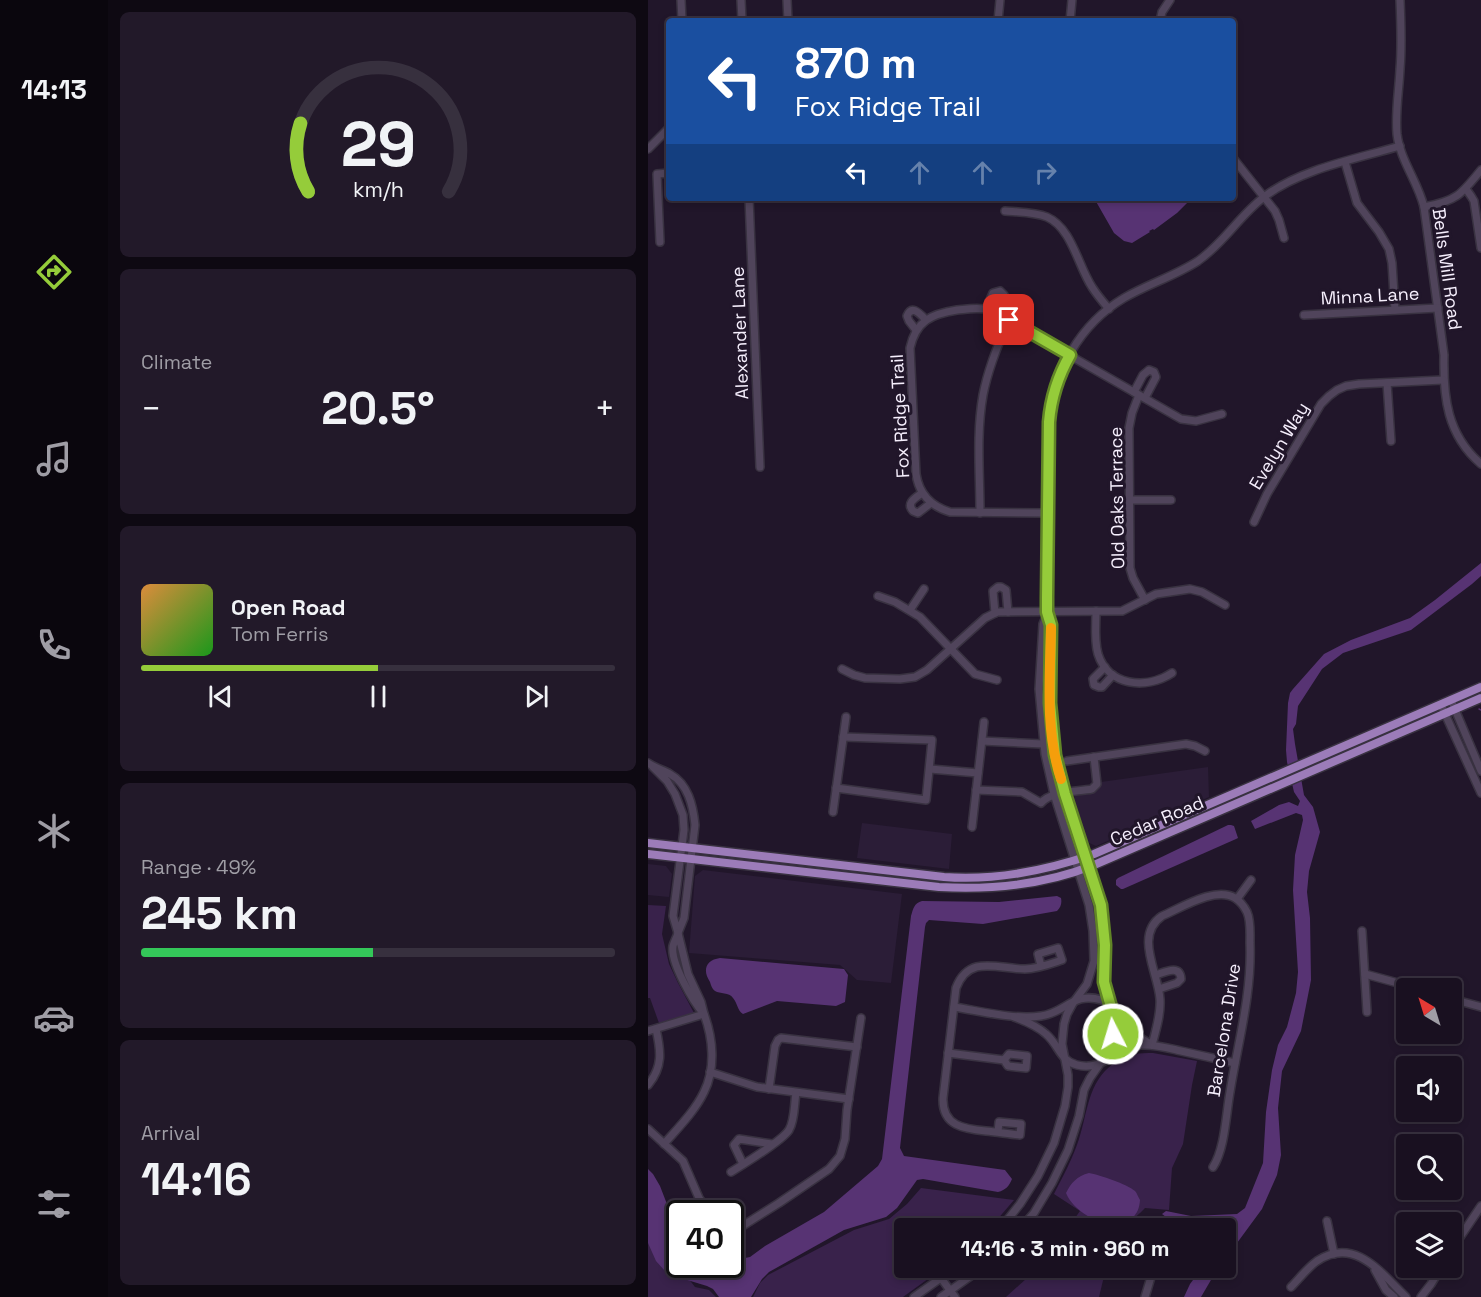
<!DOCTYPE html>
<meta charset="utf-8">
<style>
body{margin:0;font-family:"Space Grotesk",sans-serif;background:#221929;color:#f1f3f6;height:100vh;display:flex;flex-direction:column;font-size:22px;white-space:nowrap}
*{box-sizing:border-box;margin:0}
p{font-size:20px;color:#9f9da5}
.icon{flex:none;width:33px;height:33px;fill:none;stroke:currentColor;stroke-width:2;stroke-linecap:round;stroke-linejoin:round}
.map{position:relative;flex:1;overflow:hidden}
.drawer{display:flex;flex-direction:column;gap:12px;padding:12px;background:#0e0912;width:540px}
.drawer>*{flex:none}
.hud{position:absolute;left:18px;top:18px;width:570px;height:183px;border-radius:6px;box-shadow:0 3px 9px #0003,0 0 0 2px #37303e;background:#1a4fa0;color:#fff;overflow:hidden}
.needle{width:39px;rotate:322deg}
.tools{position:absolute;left:748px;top:978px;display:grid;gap:12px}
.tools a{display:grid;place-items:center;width:66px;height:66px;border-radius:6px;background:#191020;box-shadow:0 3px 9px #0003,0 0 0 2px #37303e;font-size:30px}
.speed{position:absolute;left:18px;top:1200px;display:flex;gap:12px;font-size:30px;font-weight:700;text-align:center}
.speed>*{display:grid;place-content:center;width:78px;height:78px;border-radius:50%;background:#191020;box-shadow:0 3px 9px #0003,0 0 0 2px #37303e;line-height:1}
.speed .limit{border:3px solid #111;border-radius:9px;background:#fff;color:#111}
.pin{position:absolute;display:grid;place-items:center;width:51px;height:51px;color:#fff;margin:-26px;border-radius:12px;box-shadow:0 3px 9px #0006}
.me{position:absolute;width:66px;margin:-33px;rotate:355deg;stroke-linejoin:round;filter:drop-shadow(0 0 4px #0008)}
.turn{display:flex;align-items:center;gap:21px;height:126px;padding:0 30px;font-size:27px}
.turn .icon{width:78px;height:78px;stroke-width:2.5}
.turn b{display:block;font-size:42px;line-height:51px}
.lanes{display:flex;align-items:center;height:57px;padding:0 30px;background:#0003;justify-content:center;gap:30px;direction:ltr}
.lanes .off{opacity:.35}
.big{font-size:45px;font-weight:600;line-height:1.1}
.drawer .card{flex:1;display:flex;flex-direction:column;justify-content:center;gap:9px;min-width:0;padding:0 21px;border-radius:9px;background:#221929}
.drawer .dial{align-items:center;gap:0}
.dial svg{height:156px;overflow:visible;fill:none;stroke:#37303e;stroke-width:7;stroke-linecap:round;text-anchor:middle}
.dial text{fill:#f1f3f6;stroke:none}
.song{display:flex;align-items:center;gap:18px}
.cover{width:72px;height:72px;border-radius:9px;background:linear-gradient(135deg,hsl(30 70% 55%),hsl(120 70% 35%))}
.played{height:6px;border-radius:3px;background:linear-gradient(90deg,#95cc3a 50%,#37303e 50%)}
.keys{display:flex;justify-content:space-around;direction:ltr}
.heat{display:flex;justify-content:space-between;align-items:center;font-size:33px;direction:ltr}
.charge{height:9px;border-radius:4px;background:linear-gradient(90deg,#34c759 49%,#37303e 0)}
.trip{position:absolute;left:246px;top:1218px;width:342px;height:60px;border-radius:6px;background:#191020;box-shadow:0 3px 9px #0003,0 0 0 2px #37303e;font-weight:600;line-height:60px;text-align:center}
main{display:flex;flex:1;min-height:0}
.tabs{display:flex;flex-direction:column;width:108px;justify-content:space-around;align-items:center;background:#0a060d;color:#9f9da5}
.tabs .icon{width:42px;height:42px}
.tabs .current{color:#95cc3a}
.tabs b{font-size:27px;color:#f1f3f6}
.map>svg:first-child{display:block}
</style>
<main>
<nav class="tabs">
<b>14:13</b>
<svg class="icon current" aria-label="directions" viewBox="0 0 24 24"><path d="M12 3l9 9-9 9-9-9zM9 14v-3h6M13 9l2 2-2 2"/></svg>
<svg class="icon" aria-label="music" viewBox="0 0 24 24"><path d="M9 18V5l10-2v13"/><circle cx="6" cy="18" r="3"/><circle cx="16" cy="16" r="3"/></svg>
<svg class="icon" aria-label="phone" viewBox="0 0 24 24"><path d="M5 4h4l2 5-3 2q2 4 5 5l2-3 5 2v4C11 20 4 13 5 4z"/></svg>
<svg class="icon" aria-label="climate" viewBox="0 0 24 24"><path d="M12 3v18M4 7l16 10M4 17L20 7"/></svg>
<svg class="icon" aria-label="car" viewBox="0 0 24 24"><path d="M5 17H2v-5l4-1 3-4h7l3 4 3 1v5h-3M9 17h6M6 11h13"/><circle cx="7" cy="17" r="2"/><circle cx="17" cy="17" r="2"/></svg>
<svg class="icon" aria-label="filters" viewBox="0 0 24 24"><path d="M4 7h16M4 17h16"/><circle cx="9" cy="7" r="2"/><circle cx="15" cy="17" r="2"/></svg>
</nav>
<section class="drawer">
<div class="card dial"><svg viewBox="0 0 100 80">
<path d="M14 69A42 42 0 1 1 86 69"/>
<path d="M14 69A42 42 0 0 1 10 34" stroke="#95cc3a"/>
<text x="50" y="56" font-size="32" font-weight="700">29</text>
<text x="50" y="72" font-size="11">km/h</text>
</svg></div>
<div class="card"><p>Climate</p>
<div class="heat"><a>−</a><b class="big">20.5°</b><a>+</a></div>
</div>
<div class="card">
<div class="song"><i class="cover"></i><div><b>Open Road</b><p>Tom Ferris</p></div></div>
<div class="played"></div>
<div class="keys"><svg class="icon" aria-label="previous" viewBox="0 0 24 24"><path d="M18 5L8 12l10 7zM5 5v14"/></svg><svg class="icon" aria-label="pause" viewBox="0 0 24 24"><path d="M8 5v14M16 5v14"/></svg><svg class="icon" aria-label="next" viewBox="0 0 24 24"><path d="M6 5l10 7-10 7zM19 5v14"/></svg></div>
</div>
<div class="card"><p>Range · 49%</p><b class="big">245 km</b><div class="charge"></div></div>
<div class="card"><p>Arrival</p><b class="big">14:16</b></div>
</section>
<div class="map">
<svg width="833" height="1297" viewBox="0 0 833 1297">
<rect width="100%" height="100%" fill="#21162a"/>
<g fill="#2b1d37">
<polygon points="560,767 561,797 448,846 439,842 425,800 427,796 444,793 450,790 453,782"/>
<polygon points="214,823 304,834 301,869 209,858"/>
<polygon points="0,864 18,866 24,874 21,897 0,895"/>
<polygon points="55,870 254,894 243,983 209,980 192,965 41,953 47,876"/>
</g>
<g fill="#39224b">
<polygon points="0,905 18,906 14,934 21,964 30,983 46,1013 11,1023 2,998 0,998"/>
<path d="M505,1053L549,1061L544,1085L535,1144L524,1168L521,1210L497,1208L492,1213L475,1228H420L432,1211L406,1194C415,1176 425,1158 431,1139C440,1111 440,1082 465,1064C472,1059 479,1056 486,1054C492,1053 499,1053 505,1053Z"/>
<polygon points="273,1188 366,1200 342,1228 256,1228 256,1268 295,1268 255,1297 105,1297 112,1283 120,1275 206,1230 241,1219 259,1204"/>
<polygon points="0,1226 47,1287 61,1290 68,1297 0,1297"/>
<polygon points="390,1268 458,1268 451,1297 358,1297"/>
</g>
<g fill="#573373">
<polygon points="446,198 544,198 529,213 506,230 505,229 501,231 502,232 484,243 476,241 466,233"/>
<polygon points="833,563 833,576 824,584 763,630 695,653 674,669 650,706 648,724 645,729 647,744 656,795 665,807 672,832 661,871 659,892 662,918 663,980 653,1031 634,1071 630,1108 633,1155 629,1175 614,1209 578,1258 578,1228 522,1220 514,1214 518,1211 543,1216 589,1214 597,1208 615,1163 618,1112 624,1070 630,1045 639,1027 648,993 650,972 645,890 647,855 655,820 654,815 648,813 607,829 603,821 631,805 641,802 650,806 652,801 646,792 639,762 638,750 640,703 642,693 645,689 676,654 703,640 762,618 787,600"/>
<polygon points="580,825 583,825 586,826 590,838 588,839 475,889 473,889 468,885 468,880 470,878"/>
<path d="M409,896L413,898C414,903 413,907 409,911L335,924L281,920L278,923L277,927L252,1148L256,1156L357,1170L364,1179C361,1186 358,1190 350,1192L275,1179L269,1180L249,1208L238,1217L196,1230L121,1272L114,1279L103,1297H71L65,1289L59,1286L26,1276L17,1271L8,1261L0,1243V1169L5,1174L12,1186L27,1225L31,1232L32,1264H82L83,1259L87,1260L102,1257L117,1246L176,1212L230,1166L234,1159L263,916C265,909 266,903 274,901L351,902Z"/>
<path d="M72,958L196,969L200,975L197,1002L188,1006L129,1001L95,1014C89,1010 90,1004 85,998C81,992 72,994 67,991C64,989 63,985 62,982C54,970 58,960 72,958Z"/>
<path d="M441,1173C452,1175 479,1184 487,1191C489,1193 490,1197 492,1200C491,1216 482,1221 469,1228C451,1224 425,1211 418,1193C423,1183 429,1176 441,1173Z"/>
<polygon points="554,1268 570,1268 553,1297 536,1297 542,1284"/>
</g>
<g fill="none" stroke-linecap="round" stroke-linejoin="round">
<polyline stroke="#573373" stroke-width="1.5" points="831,709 833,710"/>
<defs>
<g id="minor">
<polyline points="33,0 34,21"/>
<polyline points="93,0 94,21"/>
<polyline points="139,0 140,21"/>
<path d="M752,0C753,23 754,46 752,69C751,91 747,112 749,134C752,160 770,182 776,207L796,355C795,397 799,435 833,464"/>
<polyline points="350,21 352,0"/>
<polyline points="422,21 424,0"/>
<polyline points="512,21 514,12 522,0"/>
<polyline points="0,149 21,128"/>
<polyline points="585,158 627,211 631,220 636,238"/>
<polyline points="697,162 709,203 731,232 741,249 744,263 747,310"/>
<polyline points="818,189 823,196 826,201 833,248"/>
<polyline points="101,198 112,467"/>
<path d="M776,207C808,201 813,195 833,170"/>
<path d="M357,211C370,212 387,212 399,217C424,228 430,266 444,287C449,295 455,302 461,309"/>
<polyline points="12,242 9,174 21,173"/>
<polyline points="338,309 345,293 352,291 356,295 357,299 350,314"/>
<polyline points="656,315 790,308"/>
<path d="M268,330L261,321L259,316C264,304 272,314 278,320"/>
<polyline points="739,383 743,441"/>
<polyline points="486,392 495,375 501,370 506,372 508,377 497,398"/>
<polyline points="491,395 484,413 481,428 482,568 485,578 497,600"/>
<path d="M274,493C267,498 258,503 265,511L270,513L283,503"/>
<polyline points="482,500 523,500"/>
<path d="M332,513C332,474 328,434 335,395C340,369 350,344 361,320"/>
<path d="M400,513L302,512C282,506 271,494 268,474L262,348C268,321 283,314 309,310C320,309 331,307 342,310L533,419L548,421L574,414"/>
<polyline points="606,522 619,494 673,404 681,396 689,390 698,386 711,384 795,380"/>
<polyline points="230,596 247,602 272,617 327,674 349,680"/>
<polyline points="262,610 276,589"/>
<path d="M448,611C448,625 446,640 450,654C460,686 498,690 524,673"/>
<polyline points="347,613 345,591 350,587 353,587 358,590 360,612"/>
<polyline points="457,667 445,679 446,685 451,687 454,687 465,675"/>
<polyline points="194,669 206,675 217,678 252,679 267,677 279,670 337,618 349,612 474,611 508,594 542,589 554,592 577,605"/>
<polyline points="803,700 833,771"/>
<polyline points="793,705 833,793"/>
<polyline points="334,741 395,744"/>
<polyline points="419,761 538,744 547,746 557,751"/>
<path d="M0,763C7,768 15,770 22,774C40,784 45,805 47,825L36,918L30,933L25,916L36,830L35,815L27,794L19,781L5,767"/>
<polyline points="282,769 330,773"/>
<polyline points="188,788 278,800 284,740 195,737"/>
<path d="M328,790L374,792L393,803C403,791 428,792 444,789L449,784L446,757"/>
<polyline points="185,812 198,717"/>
<polyline points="324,827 336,722"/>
<polyline points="589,899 603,880"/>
<polyline points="714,931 719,1012"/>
<path d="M30,933L40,974L53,1002L56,1014C45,1002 22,962 25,946C26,942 29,937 30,933Z"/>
<polyline points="717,974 768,988"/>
<path d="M508,975C517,972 532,964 533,979L529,983L511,989"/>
<polyline points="804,999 833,1007"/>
<path d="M306,1007C332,1011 367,1020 393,1016C417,1013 426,991 453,1000C463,1003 473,1021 481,1029C488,1036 496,1040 504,1045"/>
<path d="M366,1017C377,1021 389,1026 398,1034C411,1045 412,1061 429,1065C455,1072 467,1048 493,1045C507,1044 520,1048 533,1051C551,1055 569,1059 587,1063"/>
<path d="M0,1031L56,1014C65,1038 68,1068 56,1092C47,1111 30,1128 16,1144"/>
<path d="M504,1045C508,1030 513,1014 512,999C510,972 486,935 514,916C533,908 567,886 587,898C592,901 596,906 599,912C603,921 602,933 602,943C604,994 590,1042 582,1092C578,1114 577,1149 565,1167"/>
<polyline points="300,1053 356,1060 360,1066 378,1068 379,1056 361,1054 356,1060"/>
<polyline points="62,1072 109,1087 201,1099"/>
<path d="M0,1085C15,1067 13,1051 8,1029"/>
<polyline points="121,1089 127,1046 130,1040 133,1038 209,1047"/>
<polyline points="0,1129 35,1161 51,1198 62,1214"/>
<path d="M350,1132L351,1122L373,1124L372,1135C361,1134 349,1132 338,1131C316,1129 294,1126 295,1098L308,988C321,954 350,969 377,969C389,969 402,964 414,960L410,948L390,954L393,966"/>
<polyline points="95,1164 86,1145 91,1139 124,1144"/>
<path d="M83,1172C96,1164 134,1141 141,1130C147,1120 146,1105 148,1093"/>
<polyline points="679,1221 686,1254"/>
<polyline points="82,1228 90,1228 96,1225 131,1203 181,1169 192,1156 197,1139 199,1110 213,1018"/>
<polyline points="353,1228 372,1204 390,1176 406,1143 417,1106 420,1087 420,1075 414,1044 416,1024 419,1014 425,1003 439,984 446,961 445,931 441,905 406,794 397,754 391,689 395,624 399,614"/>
<path d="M373,1228L386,1213L404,1183L420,1150L431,1116L436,1090L442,1078L456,1058L463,1041L466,1020L456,983L457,945L453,905L408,763L402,720L403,625L399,612V598L401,422C405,372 432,324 476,298C500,284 527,276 550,261C576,243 591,216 616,197C652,169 708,159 752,146"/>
<polyline points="804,1249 833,1206"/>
<polyline points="727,1270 738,1290 746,1297"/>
<polyline points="293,1278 307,1297"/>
<path d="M643,1287C651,1279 659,1268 669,1261C707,1236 733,1273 758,1297"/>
<polyline points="266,1297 307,1268"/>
<polyline points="293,1297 334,1268"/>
<polyline points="497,1297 503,1277 504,1268"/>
<polyline points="773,1297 783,1284 793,1268"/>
</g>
<g id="major">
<path d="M0,843L296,877C348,881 397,871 446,854L833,687"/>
<path d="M0,854L291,887C344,890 396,885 446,865L833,698"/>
</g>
</defs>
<use href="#minor" stroke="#393241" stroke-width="10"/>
<use href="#major" stroke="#393241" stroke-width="11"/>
<use href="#minor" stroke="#50445b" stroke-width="7"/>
<use href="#major" stroke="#9c7cb9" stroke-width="8"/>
</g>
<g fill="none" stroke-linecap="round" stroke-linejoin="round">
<defs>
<path id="route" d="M361,320L422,355C410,376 403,398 401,422L399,598V612L403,625L402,703L407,755L417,794L453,905L457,945L456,982L465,1014V1034"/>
</defs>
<use href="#route" stroke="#618526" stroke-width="15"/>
<use href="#route" stroke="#95cc3a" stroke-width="10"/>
<path stroke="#f59e0b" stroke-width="10" d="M403,628C402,678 397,731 413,779"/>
</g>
<g text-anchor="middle" stroke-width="6" stroke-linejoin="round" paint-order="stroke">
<g font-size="18" fill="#f6effd" stroke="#21162a">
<text transform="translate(799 269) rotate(82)" y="6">Bells Mill Road</text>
<text transform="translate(722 296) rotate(-3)" y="6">Minna Lane</text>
<text transform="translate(92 333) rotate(-92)" y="6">Alexander Lane</text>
<text transform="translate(252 416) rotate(-93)" y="6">Fox Ridge Trail</text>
<text transform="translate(631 446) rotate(-59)" y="6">Evelyn Way</text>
<text transform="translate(469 498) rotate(-91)" y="6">Old Oaks Terrace</text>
<text transform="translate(509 821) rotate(-23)" y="6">Cedar Road</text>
<text transform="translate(576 1030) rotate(-81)" y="6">Barcelona Drive</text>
</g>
</g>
</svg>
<div class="tools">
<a><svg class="needle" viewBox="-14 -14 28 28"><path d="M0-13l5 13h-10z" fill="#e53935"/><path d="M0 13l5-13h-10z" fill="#9f9da5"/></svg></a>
<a><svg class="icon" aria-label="sound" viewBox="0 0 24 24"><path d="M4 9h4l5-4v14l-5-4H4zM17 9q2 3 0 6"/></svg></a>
<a><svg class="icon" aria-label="search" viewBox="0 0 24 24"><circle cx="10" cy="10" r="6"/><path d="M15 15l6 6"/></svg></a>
<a><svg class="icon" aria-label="layers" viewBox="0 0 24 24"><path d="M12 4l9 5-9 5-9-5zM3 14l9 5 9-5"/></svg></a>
</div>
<div class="speed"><div class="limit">40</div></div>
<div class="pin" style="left:361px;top:320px;background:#d93025"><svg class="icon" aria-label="arrive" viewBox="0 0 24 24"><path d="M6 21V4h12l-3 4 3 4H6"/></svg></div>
<svg class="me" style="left:465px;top:1034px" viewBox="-20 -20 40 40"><circle r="17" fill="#95cc3a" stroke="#fff" stroke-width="3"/><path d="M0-11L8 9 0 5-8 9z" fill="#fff"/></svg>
<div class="trip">14:16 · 3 min · 960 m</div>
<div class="hud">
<div class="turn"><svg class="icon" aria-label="left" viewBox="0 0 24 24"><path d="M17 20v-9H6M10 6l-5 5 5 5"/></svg><div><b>870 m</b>Fox Ridge Trail</div></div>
<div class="lanes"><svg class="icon" aria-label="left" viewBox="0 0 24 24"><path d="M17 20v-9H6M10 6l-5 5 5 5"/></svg><svg class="icon off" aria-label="ahead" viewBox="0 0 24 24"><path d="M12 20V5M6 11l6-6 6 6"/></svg><svg class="icon off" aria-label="ahead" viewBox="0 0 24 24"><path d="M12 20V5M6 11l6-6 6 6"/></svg><svg class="icon off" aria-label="right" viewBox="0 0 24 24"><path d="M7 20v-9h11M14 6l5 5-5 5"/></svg></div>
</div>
</div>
</main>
